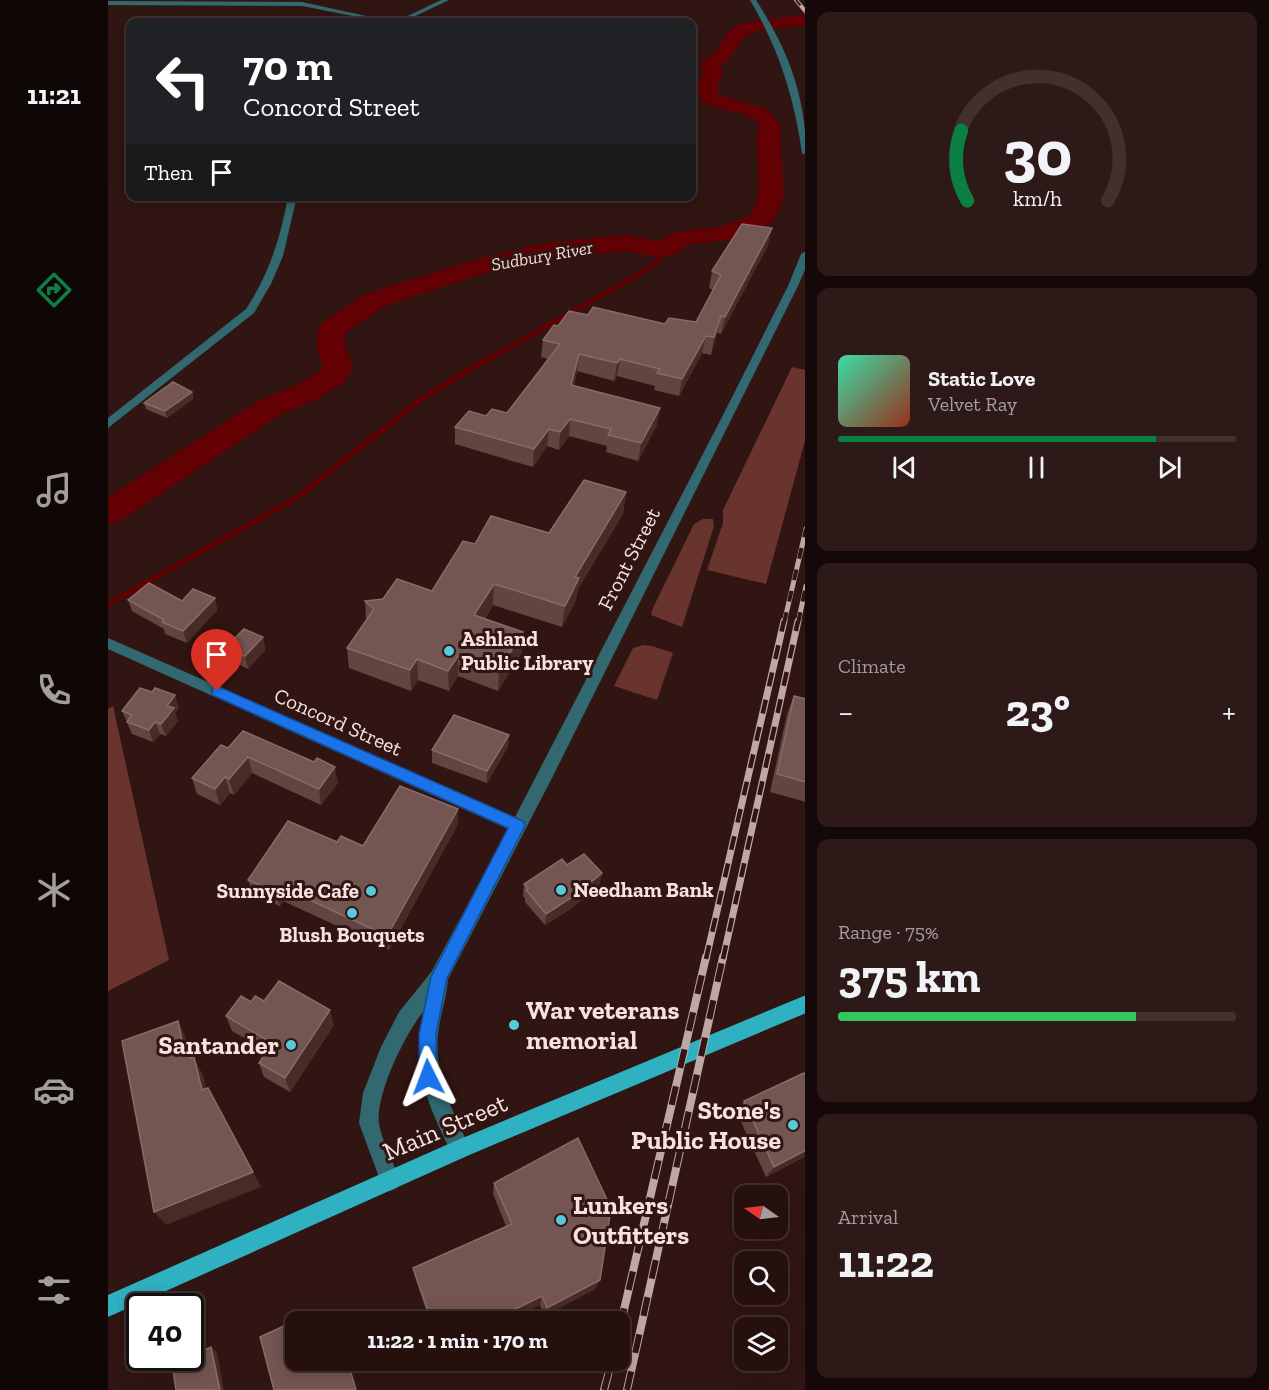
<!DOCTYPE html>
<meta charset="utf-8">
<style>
body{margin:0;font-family:"Zilla Slab",serif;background:#2d1917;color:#f1f3f6;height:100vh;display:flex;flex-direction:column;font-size:22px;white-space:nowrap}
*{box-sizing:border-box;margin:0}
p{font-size:20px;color:#a39d9e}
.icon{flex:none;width:33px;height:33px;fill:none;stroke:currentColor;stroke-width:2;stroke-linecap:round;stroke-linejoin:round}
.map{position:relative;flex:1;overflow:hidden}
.drawer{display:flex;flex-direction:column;gap:12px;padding:12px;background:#140908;width:464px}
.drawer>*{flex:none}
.guide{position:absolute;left:18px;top:18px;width:570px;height:183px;border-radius:12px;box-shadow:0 3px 15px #0003,0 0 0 2px #42302e;background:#202124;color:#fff;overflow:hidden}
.needle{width:39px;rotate:284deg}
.fabs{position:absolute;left:626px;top:1185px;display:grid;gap:12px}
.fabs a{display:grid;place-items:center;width:54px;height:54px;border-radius:12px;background:#25100e;box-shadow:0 3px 15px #0003,0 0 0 2px #42302e;font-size:30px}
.speed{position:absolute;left:18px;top:1293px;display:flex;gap:12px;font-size:30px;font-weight:700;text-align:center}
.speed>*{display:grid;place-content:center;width:78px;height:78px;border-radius:50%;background:#25100e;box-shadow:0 3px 15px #0003,0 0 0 2px #42302e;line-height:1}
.speed .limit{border:3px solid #111;border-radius:9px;background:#fff;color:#111}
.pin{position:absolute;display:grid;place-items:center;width:51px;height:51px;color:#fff;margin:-62px -26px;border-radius:50% 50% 50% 0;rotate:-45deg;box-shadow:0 0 6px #0007}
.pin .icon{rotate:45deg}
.me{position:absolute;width:66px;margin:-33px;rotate:357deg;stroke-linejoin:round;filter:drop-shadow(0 0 4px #0008)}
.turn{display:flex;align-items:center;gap:21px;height:126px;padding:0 18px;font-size:27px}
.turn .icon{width:78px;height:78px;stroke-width:2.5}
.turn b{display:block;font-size:42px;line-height:51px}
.then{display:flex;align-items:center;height:57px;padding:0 18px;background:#0003;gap:12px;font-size:22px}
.big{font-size:45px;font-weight:700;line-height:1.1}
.drawer .tile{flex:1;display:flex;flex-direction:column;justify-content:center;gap:9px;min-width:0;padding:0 21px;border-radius:12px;background:#2d1917}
.drawer .dial{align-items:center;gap:0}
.dial svg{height:156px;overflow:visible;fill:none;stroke:#42302e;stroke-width:7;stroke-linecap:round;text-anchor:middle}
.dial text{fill:#f1f3f6;stroke:none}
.song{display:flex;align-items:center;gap:18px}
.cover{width:72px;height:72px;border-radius:9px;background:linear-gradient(135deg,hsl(160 70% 55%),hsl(10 70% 35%))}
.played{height:6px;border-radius:3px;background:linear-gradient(90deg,#0b8043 80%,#42302e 80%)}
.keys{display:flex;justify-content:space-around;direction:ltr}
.heat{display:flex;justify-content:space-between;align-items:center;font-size:33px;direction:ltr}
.charge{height:9px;border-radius:4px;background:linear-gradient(90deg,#34c759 75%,#42302e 0)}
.trip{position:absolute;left:177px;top:1311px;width:345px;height:60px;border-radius:12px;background:#25100e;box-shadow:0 3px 15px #0003,0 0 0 2px #42302e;font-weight:700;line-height:60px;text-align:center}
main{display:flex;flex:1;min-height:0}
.dock{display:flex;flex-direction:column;width:108px;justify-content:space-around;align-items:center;background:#0f0606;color:#a39d9e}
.dock .icon{width:42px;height:42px}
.dock .current{color:#0b8043}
.dock b{font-size:27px;color:#f1f3f6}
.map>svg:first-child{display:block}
</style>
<main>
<nav class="dock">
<b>11:21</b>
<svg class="icon current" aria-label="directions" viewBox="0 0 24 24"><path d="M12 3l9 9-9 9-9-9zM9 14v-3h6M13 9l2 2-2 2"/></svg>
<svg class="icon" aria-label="music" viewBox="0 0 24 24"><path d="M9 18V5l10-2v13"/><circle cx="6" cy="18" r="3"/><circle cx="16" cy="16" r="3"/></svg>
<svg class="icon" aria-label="phone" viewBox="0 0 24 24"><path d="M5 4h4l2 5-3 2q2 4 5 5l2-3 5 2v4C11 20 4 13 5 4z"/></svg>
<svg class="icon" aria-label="climate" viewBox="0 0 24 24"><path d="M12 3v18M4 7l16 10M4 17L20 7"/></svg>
<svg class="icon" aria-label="car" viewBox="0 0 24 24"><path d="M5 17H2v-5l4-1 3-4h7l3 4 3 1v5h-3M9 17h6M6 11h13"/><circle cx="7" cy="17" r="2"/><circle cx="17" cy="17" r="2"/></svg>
<svg class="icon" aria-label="filters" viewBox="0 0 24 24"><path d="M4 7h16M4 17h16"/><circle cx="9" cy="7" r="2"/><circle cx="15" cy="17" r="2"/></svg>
</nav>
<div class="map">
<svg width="698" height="1390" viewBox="0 0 698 1390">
<rect width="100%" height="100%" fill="#311512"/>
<g fill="#6a342e">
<polygon points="684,367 697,370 697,441 658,584 599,570 615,523 615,510"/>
<polygon points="595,519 605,519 606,526 574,627 543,615 545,608 586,524"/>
<polygon points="544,646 565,653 549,700 506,686 525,648 535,645"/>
<polygon points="5,706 61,960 0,991 0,709"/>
</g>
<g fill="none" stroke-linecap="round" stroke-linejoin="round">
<polyline stroke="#630003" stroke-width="4.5" points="375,362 530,275 550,261 559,248"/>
<polyline stroke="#630003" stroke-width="5" points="0,604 190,497 312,400 377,360"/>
<path fill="#630003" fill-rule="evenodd" d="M698,14V26C680,28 646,26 634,40C626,50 625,58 613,65L615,73L609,84L611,95L660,109L674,127L672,136L676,193L671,210L662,224L630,238L580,245L568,254L559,256L547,257L518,251L438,259L374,274L277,306L238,332L236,343L245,367L237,382L210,399L173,414L12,521L0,524V497L151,400L188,385L213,371L215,367C209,350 204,338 215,322L257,294L366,260L438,243L518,235L552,241L564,233L616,226L644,214L651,193L649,136L652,127C642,109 611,112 594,102L589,84L595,73L593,63L607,52L619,33L630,24Z"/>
<g fill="#32686f" fill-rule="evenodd">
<polygon points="333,0 341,0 295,22 287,22"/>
<path d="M642,0H648C680,50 698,96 698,155L694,153C686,97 671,49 642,0Z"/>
<polygon points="0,1 194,2 286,22 275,22 194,6 0,5"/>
<path d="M180,196H189L175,256L163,284L146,313L0,428V418L138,309C161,274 173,237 180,196Z"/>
<path d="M698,251V267L690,286L443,780L340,979C339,997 332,1015 330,1034C326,1081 345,1108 362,1149L359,1156L352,1159L345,1156C319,1103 304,1072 315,1012C297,1034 267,1095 271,1124C274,1142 286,1163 292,1181L289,1188L282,1191L275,1188L251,1123L255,1093L273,1047L291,1012L324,971L400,829L0,649V638L407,817L613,419L680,286L693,254Z"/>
</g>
<polygon fill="#30b1c2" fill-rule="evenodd" points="698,995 698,1013 359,1156 0,1317 0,1295 345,1142"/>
<defs>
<polyline id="rail-far3" points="688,0 698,12"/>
<g id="rail-far2">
<polyline points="676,623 698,529"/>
<polyline points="690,623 698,586"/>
</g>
<g id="rail-far1">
<polyline points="598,959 676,621"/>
<polyline points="615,959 690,621"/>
</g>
<g id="rail">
<polyline points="512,1327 598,957"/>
<polyline points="496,1390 504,1360"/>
<polyline points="519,1390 615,957"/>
</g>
</defs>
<use href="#rail-far3" stroke="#bea7a4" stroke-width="4"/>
<use href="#rail-far2" stroke="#bea7a4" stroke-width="5"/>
<use href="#rail-far1" stroke="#bea7a4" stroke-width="7"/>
<use href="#rail" stroke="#bea7a4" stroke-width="8"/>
<use href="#rail-far3" stroke="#311512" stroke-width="2" stroke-dasharray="7" stroke-linecap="butt"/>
<use href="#rail-far2" stroke="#311512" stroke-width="4" stroke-dasharray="11" stroke-linecap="butt"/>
<use href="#rail-far1" stroke="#311512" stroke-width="4.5" stroke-dasharray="14" stroke-linecap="butt"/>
<use href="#rail" stroke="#311512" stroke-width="6" stroke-dasharray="19" stroke-linecap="butt"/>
</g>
<g fill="#634440">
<polygon points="660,245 613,334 609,333 603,355 594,353 571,396 546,390 547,386 509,376 506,381 469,371 466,385 549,425 530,461 498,452 499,446 461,436 451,450 439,446 425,467 347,444 347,427 378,416 399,413 440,359 433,357 435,340 450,326 480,315 557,324 588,322 605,290 601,288 604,271"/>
<polygon points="84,392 85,399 59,418 38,409 36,403"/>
<polygon points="518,492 515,514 470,589 468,600 454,627 385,605 377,619 414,652 390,691 350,676 341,691 310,680 303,691 241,668 239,648 258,620 257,601 324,591 367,544 441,533"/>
<polygon points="107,598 109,610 79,643 57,634 56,629 24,611 20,600 74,601"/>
<polygon points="155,637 157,650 140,669 122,660 118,647"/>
<polygon points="686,696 698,699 698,802 662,792 679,714"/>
<polygon points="71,708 67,713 70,721 58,736 52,734 45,742 24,734 14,711"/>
<polygon points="401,735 400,747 379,783 324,763 324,750"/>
<polygon points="120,748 230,783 213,805 144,773 126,795 122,793 112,805 89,794 84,778"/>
<polygon points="350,809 350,824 281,950 175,901 172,906 145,895 140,880 229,842 255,846"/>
<polygon points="459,865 494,873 491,885 464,908 437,925 417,902 417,898 415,896 416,884"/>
<polygon points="156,1001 226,1025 182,1092 156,1077 151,1063 159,1051 124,1031 118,1016 143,1002"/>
<polygon points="636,1101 698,1156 658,1177 629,1113"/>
<polygon points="386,1183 492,1280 487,1289 436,1316 432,1305 396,1322 322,1322 307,1277 305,1268 398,1226 385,1194"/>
</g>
<g fill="#482a26">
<polygon points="664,228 660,245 613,334 617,317"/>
<polygon points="613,316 609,333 603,355 606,337"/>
<polygon points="598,336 594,353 571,396 574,379"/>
<polygon points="471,354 469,371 461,402 463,385"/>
<polygon points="512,359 509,376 506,381 509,363"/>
<polygon points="84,392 85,399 59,418 57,411"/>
<polygon points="552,408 549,425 530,461 533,443"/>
<polygon points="462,419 461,436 451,450 452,432"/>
<polygon points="441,429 439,446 425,467 426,449"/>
<polygon points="518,492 515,514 470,589 468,600 454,627 457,606 467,577"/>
<polygon points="386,584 385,605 366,636 366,615"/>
<polygon points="107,598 109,610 79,643 75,631"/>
<polygon points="415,632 414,652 390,691 391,670"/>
<polygon points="155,637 157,650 140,669 137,656"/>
<polygon points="350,656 350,676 341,691 340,671"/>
<polygon points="309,659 310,680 303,691 302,670"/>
<polygon points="67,695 71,708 67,713 70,721 58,736 53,724 59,706"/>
<polygon points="47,722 52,734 45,742 41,730"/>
<polygon points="401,735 400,747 379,783 379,771"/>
<polygon points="140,757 144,773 126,795 121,779"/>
<polygon points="227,767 230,783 213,805 211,789"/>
<polygon points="117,777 122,793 112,805 107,789"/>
<polygon points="350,809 350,824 281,950 279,936"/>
<polygon points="494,873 491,885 464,908 437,925 438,914"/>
<polygon points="172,886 175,901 172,906 168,892"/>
<polygon points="222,1010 226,1025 182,1092 177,1078"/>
<polygon points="70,1021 79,1040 81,1049 95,1075 103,1107 94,1090 75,1046"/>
<polygon points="698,1150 698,1156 658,1177 666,1167"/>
<polygon points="145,1172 153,1187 58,1225 46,1212"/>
<polygon points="492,1280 487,1289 436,1316 439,1308"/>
<polygon points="434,1296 432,1305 396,1322 381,1322"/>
<polygon points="103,1347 109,1352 116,1390 112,1390"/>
<polygon points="239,1360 240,1360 249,1390 248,1390"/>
</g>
<g fill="#735551" stroke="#886b67" stroke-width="1.5">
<polygon points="217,17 218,22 200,22 200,18"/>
<polygon points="634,224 664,228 617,317 613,316 606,337 598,336 574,379 549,373 552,369 512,359 509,363 471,354 463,385 552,408 533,443 500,435 503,429 462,419 452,432 441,429 426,449 347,427 361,411 378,416 384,409 399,413 452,344 435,340 446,325 450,326 461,311 480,315 485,307 557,324 561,318 588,322 613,275 604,271"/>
<polygon points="65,382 84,392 57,411 36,403"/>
<polygon points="476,480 518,492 467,577 471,578 457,606 386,584 366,615 415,632 391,670 350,656 340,671 309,659 302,670 239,648 266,609 257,601 275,599 289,579 324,591 355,541 367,544 383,516 441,533"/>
<polygon points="41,583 74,601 85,589 107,598 75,631 54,622 56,620 20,600"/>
<polygon points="136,629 155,637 137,656 118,647"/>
<polygon points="32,688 44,692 47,688 67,695 59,706 66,708 53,724 47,722 41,730 19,722 24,715 14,711"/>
<polygon points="686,696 698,699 698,782 669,774"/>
<polygon points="346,715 401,735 379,771 324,750"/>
<polygon points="135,731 206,762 209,758 227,767 211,789 140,757 121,779 117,777 107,789 84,778 113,745 120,748"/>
<polygon points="292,786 350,809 279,936 172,886 168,892 140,880 180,821 229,842 233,836 255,846"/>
<polygon points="476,854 494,873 466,896 438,914 418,890 420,888 416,884 454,859 459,865"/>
<polygon points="171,981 222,1010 177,1078 151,1063 164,1043 118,1016 133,996 143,1002 147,996 156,1001"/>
<polygon points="70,1021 75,1046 79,1045 82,1058 86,1057 94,1090 100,1088 145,1172 46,1212 14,1041"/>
<polygon points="696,1073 698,1075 698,1150 666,1167 636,1101"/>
<polygon points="470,1138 503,1208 492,1280 439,1308 434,1296 381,1322 324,1322 305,1268 404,1224 386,1183"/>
<polygon points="208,1311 211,1322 188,1322 188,1360 239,1360 248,1390 166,1390 152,1337"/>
<polygon points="103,1347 112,1390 68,1390 64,1364 80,1358 82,1358 82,1356"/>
</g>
<polygon fill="#1a73e8" stroke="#114b97" stroke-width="1.5" points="109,686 415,821 417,826 339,978 328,1034 329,1077 326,1083 320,1086 314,1083 311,1077 311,1034 323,977 400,828 104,695 104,688"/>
<g fill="#53cbdb" stroke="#311512" stroke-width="2">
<circle cx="341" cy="651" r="6"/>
<circle cx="453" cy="890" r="6"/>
<circle cx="263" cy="891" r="6"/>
<circle cx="244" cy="913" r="6"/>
<circle cx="406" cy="1025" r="6"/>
<circle cx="183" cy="1045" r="6"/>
<circle cx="685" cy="1125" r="6"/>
<circle cx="453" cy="1220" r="6"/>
</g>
<g text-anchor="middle" stroke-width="6" stroke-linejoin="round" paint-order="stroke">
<g font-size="18" font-style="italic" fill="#f6dad6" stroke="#311512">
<text transform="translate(434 256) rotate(-10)" y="6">Sudbury River</text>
</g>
<g font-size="21" fill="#f7e2df" stroke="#311512">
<text transform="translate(521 559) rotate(-63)" y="7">Front Street</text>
<text transform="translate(230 722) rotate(24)" y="7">Concord Street</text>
</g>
<g font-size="21" font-weight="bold" fill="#f7e2df" stroke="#311512" text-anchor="start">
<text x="353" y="646">Ashland<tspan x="353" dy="24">Public Library</tspan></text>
<text x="465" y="897">Needham Bank</text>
<text x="251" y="898" text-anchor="end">Sunnyside Cafe</text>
<text x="244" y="942" text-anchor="middle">Blush Bouquets</text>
</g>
<g font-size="26" font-weight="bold" fill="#f7e2df" stroke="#311512" text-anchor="start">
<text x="418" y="1019">War veterans<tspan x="418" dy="30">memorial</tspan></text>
<text x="171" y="1054" text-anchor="end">Santander</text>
<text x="673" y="1119" text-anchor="end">Stone's<tspan x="673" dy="30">Public House</tspan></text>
<text x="465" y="1214">Lunkers<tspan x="465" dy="30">Outfitters</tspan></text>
</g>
<g font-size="26" fill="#f7e2df" stroke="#311512">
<text transform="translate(337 1127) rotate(-23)" y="9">Main Street</text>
</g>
</g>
</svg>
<div class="fabs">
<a><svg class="needle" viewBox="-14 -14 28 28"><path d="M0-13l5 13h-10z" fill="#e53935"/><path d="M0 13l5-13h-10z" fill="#a39d9e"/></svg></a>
<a><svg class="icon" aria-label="search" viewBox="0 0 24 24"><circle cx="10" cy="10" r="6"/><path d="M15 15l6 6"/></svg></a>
<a><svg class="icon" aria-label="layers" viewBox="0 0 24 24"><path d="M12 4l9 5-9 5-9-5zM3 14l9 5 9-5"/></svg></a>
</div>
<div class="speed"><div class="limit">40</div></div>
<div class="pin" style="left:109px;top:691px;background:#d93025"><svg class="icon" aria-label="arrive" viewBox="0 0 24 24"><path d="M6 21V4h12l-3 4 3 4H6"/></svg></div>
<svg class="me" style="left:320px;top:1077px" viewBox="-20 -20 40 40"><path d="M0-17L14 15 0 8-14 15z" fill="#1a73e8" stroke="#fff" stroke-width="4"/></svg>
<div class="trip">11:22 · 1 min · 170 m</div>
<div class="guide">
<div class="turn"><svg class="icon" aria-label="left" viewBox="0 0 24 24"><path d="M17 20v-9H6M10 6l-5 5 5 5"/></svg><div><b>70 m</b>Concord Street</div></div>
<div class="then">Then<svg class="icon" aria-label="arrive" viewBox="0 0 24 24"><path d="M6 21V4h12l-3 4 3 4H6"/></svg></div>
</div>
</div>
<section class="drawer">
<div class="tile dial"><svg viewBox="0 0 100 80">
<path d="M14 69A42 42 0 1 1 86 69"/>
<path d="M14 69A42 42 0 0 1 11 33" stroke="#0b8043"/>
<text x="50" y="56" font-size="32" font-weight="700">30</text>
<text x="50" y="72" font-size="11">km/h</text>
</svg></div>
<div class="tile">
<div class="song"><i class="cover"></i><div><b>Static Love</b><p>Velvet Ray</p></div></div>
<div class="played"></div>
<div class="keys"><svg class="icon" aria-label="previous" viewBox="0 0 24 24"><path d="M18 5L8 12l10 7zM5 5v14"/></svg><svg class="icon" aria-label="pause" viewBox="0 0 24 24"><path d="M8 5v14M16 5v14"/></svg><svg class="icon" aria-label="next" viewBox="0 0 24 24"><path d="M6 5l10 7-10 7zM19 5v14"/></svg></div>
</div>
<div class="tile"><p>Climate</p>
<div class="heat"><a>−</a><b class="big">23°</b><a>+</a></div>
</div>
<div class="tile"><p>Range · 75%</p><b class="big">375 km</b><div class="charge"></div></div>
<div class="tile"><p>Arrival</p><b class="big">11:22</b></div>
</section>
</main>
